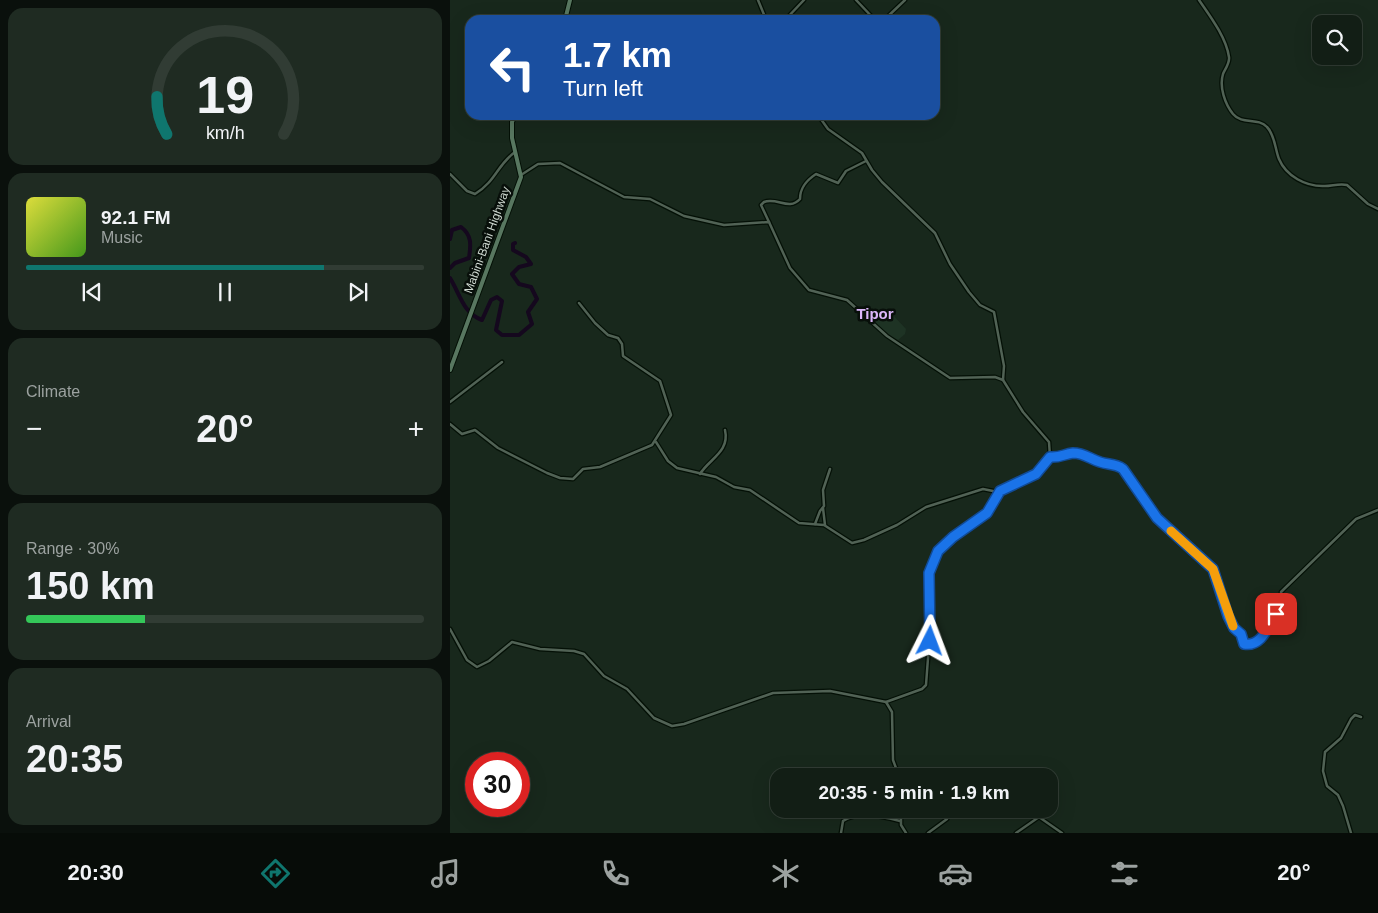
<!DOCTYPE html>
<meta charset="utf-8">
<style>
body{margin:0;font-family:Arial,sans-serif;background:#1f2b22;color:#f1f3f6;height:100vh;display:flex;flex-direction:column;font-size:19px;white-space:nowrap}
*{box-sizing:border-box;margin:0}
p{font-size:16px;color:#9ca2a0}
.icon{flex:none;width:28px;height:28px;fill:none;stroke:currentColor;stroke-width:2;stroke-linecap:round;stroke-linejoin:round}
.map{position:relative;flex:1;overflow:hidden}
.panel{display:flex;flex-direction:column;gap:8px;padding:8px;background:#0a100c;width:450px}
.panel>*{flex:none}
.banner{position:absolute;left:15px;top:15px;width:475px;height:105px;border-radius:15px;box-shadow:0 5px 20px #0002,0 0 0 1px #313c34;background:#1a4fa0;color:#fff;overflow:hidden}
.controls{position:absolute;left:862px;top:15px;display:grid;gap:10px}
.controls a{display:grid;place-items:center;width:50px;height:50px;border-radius:10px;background:#121e15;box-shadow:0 5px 20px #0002,0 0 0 1px #313c34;font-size:25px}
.speed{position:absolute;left:15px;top:752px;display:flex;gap:10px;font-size:25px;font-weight:700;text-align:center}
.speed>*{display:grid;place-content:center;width:65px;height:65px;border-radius:50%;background:#121e15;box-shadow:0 5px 20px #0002,0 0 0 1px #313c34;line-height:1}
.speed .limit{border:8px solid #d22;background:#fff;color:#111}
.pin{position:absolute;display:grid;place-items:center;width:42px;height:42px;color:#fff;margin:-21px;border-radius:10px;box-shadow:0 2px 8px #0006}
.me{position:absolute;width:55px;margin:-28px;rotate:3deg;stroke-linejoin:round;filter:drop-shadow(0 0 4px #0008)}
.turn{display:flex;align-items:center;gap:18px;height:105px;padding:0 15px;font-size:22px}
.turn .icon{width:65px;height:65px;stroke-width:2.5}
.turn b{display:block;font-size:35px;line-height:42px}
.big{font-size:38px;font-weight:800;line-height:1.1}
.panel .tile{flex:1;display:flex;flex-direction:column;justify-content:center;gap:8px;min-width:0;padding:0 18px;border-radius:15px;background:#1f2b22}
.panel .dial{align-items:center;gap:0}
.dial svg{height:130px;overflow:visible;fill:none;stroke:#313c34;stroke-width:7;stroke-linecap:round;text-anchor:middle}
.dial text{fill:#f1f3f6;stroke:none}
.song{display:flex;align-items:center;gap:15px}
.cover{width:60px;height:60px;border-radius:8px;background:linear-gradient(135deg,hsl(60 70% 55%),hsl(100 70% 35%))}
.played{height:5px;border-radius:2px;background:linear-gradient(90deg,#0f766e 75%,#313c34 75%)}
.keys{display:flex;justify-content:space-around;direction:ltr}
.heat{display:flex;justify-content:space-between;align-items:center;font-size:28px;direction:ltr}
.charge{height:8px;border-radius:4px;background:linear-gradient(90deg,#34c759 30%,#313c34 0)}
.trip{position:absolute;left:320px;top:768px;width:288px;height:50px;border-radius:15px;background:#121e15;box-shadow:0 5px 20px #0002,0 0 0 1px #313c34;font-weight:800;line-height:50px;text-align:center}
.menu{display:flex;height:80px;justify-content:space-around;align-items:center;background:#070c08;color:#9ca2a0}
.menu .icon{width:35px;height:35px}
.menu .current{color:#0f766e}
.menu b{font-size:22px;color:#f1f3f6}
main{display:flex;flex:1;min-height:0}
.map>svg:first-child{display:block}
</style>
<main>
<section class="panel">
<div class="tile dial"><svg viewBox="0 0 100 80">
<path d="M14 69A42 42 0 1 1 86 69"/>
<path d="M14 69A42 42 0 0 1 8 46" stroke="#0f766e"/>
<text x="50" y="56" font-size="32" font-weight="700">19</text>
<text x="50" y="72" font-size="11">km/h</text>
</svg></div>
<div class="tile">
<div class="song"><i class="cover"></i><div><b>92.1 FM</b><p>Music</p></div></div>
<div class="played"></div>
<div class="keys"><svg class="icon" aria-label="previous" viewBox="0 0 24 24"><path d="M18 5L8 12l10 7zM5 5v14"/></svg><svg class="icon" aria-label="pause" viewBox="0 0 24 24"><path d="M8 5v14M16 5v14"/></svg><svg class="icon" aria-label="next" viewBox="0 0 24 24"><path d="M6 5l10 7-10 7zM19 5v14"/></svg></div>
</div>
<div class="tile"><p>Climate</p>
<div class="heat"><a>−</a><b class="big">20°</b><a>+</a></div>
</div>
<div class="tile"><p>Range · 30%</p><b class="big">150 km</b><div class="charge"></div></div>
<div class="tile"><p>Arrival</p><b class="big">20:35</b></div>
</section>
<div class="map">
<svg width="928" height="833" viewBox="0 0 928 833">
<rect width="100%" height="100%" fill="#18281c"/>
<polygon fill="#1e3324" points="437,311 440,312 456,329 455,334 448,340 438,335 425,322"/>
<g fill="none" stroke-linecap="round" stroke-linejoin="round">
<g stroke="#15081e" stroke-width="4">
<path d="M0,239L2,230L11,227C22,235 21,245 19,258L5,263L0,268"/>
<path d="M0,278C10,294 13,313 32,320L41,300L47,297L52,301L46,330L52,335H69L82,324L78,312L87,299L81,287L69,284L62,274L69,267L81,264L76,257L63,250V244L65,243"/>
</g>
<defs>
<g id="minor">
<polyline points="308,0 315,17 320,20"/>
<polyline points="406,0 425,20"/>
<path d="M749,0C760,16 776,37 779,57C780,63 775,69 773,74C769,87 775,104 783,114C792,125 808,117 817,127C825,135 825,149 829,159C836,176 856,187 875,186C882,186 890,183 897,185L918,204L928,209"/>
<polyline points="335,20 354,0"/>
<polyline points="434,20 455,0"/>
<polyline points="368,115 378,129 412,153 422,170 432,182 485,233 500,264 519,292 530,305 544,312 554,366 553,380 573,412 599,442 600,457"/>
<path d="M0,174L17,191L25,194C46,181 47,165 65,152"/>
<polyline points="71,175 88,164 110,163 174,197 200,199 234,216 274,225 319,222 340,268 359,290 397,300 437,336 500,378 545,377 553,380"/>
<path d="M319,222L311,205L314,202C327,197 339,211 350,199C350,187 357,180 366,174L388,183L396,171L416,161"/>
<polyline points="0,402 52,362"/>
<polyline points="0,424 12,434 25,430 48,448 97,473 110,478 123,479 133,469 150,467 202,445 221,415 210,381 173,356 172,344 168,338 158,335 145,323 129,303"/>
<polyline points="206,442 218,461 227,468 266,477 284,487 300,490 349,523 374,525 402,543 414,540 447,525 476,507 533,489 548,492"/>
<path d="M250,474C259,459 280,452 275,430"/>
<polyline points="373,508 375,525"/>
<polyline points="365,524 370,511 374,506 373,490 380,469"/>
<polyline points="0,629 17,660 27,667 39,661 62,642 90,649 124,651 134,654 154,676 177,689 204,718 222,726 234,724 323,693 380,691 436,702 442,712 443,760 449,776"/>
<path d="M436,702L472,689L476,685L481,618L479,580L484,558L503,537L537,513L549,491L586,474L600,457C610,458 614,454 623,453C634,453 640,459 650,462C658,465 665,463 673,469L707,518L763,569L778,616L796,645L810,640L813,636L832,603L831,592L906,519L928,510"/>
<polyline points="451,809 451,825 456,833"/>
<path d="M391,833L393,821C407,811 435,817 450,821"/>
<polyline points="478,833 497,819"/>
<polyline points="566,833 589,817 612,833"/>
<polyline points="901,833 893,806 888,795 877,786 873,771 875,752 891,738 901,719 905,715 911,717"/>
</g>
<g id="secondary">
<polyline points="115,20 120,0"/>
<polyline points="0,370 71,177 62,138 62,122 65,115"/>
</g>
</defs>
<use href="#minor" stroke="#041006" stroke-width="5"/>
<use href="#secondary" stroke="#041006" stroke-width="6"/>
<use href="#minor" stroke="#516255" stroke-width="2.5"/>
<use href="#secondary" stroke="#587760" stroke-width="4"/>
</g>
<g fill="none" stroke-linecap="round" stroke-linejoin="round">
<defs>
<path id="route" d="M480,641L479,573L488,551L503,537L537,513L550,491L586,474L600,457C610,458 614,454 623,453C634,453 640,459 650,462C658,465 665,463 673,469L707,518L763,569L778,616L784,628L791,634L794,644C812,647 818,626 826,614"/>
</defs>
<use href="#route" stroke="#114b97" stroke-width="12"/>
<use href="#route" stroke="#1a73e8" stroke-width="9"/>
<polyline stroke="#f59e0b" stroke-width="9" points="721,531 763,569 783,626"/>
</g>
<g text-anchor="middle" stroke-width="5" stroke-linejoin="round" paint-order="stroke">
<g font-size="12" fill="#d0dad2" stroke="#080f0a">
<text transform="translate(37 240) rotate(-70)" y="4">Mabini-Bani Highway</text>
</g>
<g font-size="15" font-weight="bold" fill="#dcb7fa" stroke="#080f0a">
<text x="425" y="319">Tipor</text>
</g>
</g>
</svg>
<div class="controls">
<a><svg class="icon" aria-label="search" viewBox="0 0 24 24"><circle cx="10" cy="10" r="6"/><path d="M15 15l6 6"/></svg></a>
</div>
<div class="speed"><div class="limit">30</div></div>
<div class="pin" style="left:826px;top:614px;background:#d93025"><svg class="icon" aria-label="arrive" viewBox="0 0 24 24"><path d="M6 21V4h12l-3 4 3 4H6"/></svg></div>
<svg class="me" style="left:480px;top:641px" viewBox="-20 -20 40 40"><path d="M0-17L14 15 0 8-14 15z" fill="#1a73e8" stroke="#fff" stroke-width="4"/></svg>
<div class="trip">20:35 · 5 min · 1.9 km</div>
<div class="banner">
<div class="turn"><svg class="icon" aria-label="left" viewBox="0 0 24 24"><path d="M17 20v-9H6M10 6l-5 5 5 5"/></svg><div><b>1.7 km</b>Turn left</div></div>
</div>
</div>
</main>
<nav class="menu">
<b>20:30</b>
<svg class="icon current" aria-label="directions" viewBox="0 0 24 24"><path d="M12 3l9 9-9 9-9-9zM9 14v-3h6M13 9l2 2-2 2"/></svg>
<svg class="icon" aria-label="music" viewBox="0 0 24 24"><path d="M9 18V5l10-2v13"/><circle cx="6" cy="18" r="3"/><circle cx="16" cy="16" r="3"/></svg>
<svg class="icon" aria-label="phone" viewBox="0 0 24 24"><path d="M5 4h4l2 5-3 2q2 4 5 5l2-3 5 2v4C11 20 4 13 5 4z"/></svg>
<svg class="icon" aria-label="climate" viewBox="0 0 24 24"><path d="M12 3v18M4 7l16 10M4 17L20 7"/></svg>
<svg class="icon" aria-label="car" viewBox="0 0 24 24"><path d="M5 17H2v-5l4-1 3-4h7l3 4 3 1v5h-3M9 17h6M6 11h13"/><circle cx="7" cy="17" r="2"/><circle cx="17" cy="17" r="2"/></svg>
<svg class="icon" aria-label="filters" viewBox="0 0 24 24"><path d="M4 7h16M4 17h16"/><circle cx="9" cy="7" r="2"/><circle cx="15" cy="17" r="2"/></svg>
<b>20°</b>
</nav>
